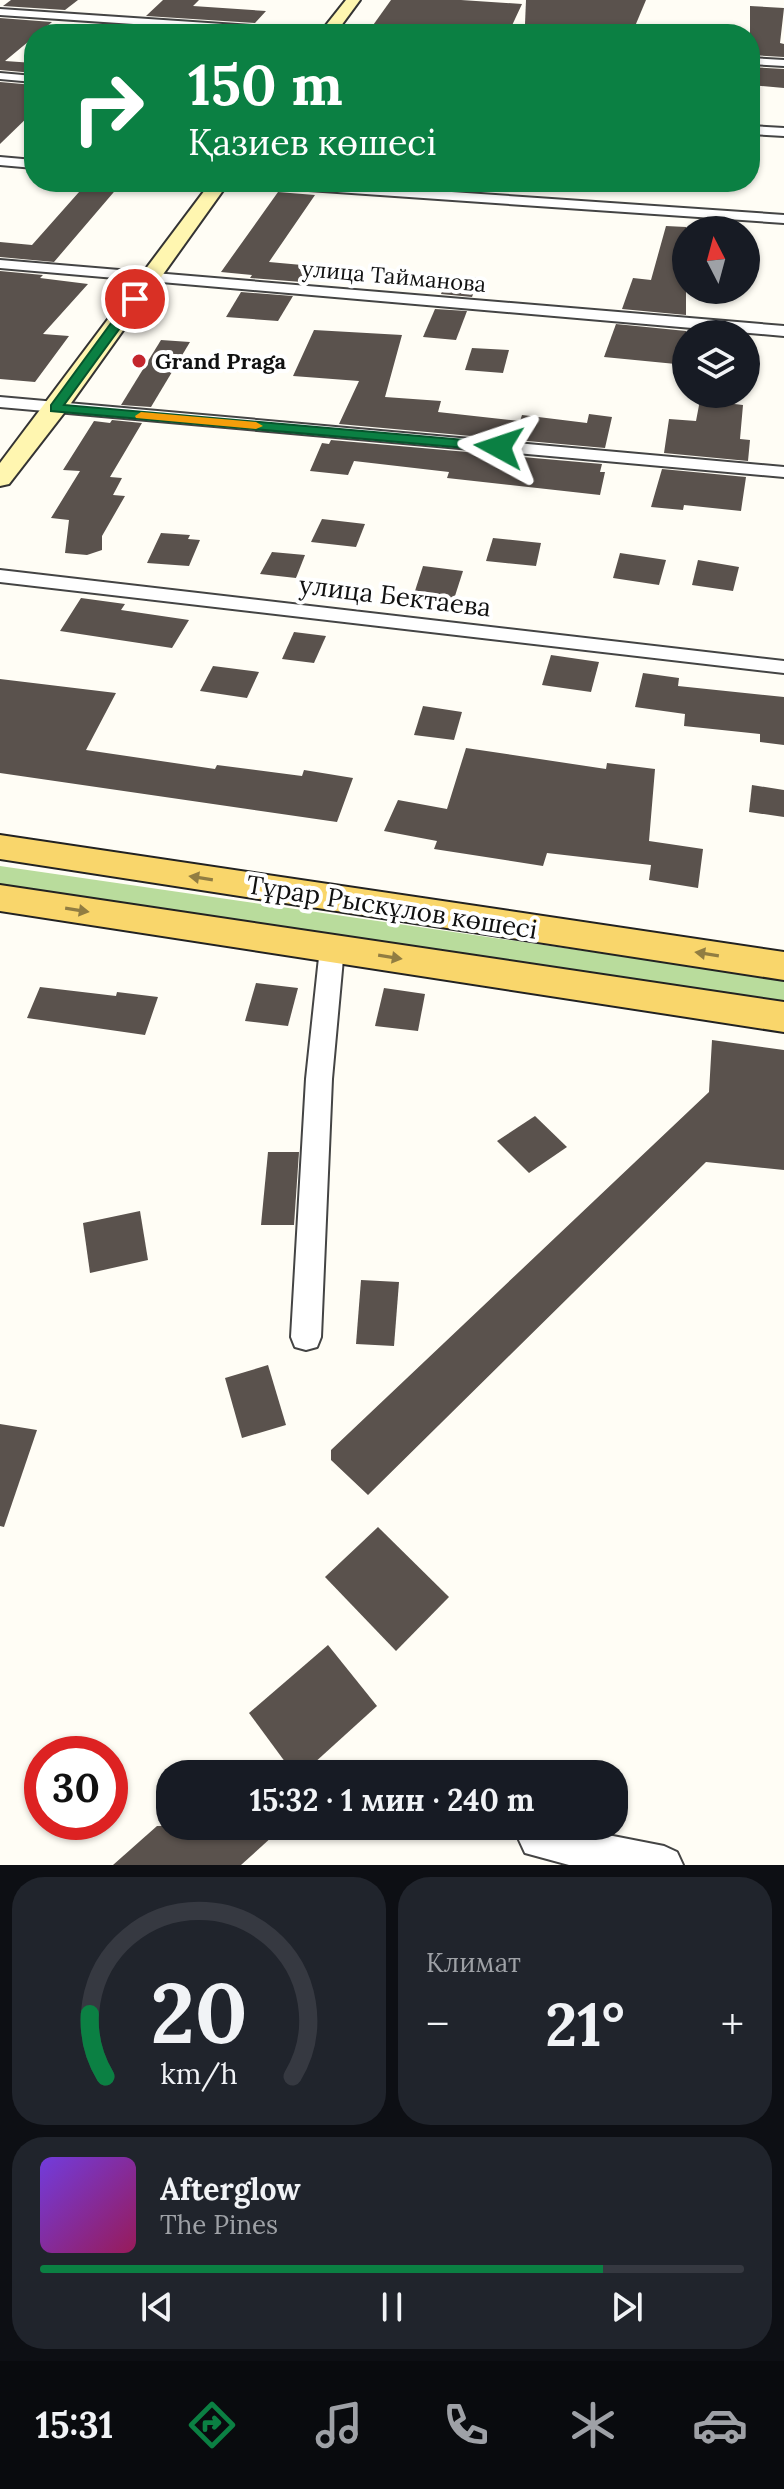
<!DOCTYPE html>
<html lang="ru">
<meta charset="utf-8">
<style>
body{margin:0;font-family:Lora,serif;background:#20242c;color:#f1f3f6;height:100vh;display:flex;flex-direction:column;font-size:30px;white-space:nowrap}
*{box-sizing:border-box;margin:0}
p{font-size:26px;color:#9ea1a6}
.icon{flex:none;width:44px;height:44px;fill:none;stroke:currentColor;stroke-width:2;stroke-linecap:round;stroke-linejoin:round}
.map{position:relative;height:1865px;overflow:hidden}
.drawer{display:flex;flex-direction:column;gap:12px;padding:12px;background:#0d0f14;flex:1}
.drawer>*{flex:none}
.hud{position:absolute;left:24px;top:24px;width:736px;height:168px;border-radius:32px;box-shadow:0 2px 6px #0004;background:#0b8043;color:#fff;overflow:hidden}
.needle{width:52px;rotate:354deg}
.controls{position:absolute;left:672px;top:216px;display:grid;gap:16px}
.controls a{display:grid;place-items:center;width:88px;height:88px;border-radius:50%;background:#171b24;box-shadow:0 2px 6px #0004;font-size:40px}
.speed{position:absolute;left:24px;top:1736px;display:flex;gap:16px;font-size:40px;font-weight:700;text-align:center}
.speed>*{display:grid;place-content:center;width:104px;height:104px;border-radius:50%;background:#171b24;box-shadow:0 2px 6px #0004;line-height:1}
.speed .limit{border:12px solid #d22;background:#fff;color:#111}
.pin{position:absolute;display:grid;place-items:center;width:68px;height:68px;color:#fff;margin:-34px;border:4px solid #fff;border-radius:50%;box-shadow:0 2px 8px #0007}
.me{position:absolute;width:88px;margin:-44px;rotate:275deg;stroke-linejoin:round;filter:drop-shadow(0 0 6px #0008)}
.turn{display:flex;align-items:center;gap:28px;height:168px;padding:0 32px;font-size:36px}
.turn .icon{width:104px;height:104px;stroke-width:2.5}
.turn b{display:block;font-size:56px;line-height:68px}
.big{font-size:60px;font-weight:700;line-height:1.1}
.drawer .tile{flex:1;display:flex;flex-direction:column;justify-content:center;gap:12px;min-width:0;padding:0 28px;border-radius:32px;background:#20242c}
.drawer .dial{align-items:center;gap:0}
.dial svg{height:208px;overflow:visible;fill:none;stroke:#363941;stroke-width:7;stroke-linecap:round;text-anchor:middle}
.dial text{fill:#f1f3f6;stroke:none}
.song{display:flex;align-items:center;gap:24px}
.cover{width:96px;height:96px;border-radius:12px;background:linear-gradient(135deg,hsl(260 70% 55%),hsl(330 70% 35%))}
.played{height:8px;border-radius:4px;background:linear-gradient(90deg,#0b8043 80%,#363941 80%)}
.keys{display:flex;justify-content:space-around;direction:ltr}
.heat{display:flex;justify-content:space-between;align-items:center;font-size:44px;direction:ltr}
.drawer .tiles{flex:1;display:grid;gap:12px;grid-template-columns:1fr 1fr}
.tile:last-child{grid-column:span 2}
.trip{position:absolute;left:156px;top:1760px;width:472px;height:80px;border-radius:32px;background:#171b24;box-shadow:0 2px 6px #0004;font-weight:700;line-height:80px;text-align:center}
.tabs{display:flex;height:128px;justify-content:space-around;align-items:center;background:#090b0e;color:#9ea1a6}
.tabs .icon{width:56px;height:56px}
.tabs .on{color:#0b8043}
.tabs b{font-size:36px;color:#f1f3f6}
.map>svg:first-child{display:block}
</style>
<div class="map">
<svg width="784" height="1865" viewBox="0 0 784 1865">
<rect width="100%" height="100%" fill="#fffdf5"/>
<polygon fill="#b9dc9c" points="0,866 784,980 784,1003 0,886"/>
<g fill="#5a524d">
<polygon points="11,0 78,0 65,10 3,6"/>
<polygon points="163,0 199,0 193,6 266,11 255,23 146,16"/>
<polygon points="391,0 461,0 522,4 508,34 371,28"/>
<polygon points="526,0 646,0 633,31 525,24"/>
<polygon points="750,6 784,8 780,43 784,44 784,57 750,55"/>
<polygon points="0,18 52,22 5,61 34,63 34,73 0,70"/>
<polygon points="750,67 784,69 784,88 750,85"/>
<polygon points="0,82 34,85 34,111 0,144"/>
<polygon points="87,183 119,186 54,262 0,257 0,242 32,245"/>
<polygon points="278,192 315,195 269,262 313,266 302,282 250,278 252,275 221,272"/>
<polygon points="666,226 686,227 686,315 622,309 633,278 651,280"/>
<polygon points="0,271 43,275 40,278 88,284 43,334 69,336 35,382 0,379"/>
<polygon points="448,275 479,278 472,297 441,294"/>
<polygon points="241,292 293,296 278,321 226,317"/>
<polygon points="435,309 467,311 456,340 423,337"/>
<polygon points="616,324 686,331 686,365 604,357"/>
<polygon points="314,330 402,335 385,397 441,401 438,412 520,421 522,415 587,423 589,414 612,417 605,448 339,424 359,381 293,376"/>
<polygon points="161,340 190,342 151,407 121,405"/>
<polygon points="472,348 509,350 503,373 465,370"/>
<polygon points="700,400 743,405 740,439 750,440 748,461 664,453 669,419 696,421"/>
<polygon points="112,420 142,423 110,477 122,478 113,495 125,496 102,536 102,550 87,555 65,553 69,520 51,518 80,471 63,470 94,421 110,423"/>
<polygon points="331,440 602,464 600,472 605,472 600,495 447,478 449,472 354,461 348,475 310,471 322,443 329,444"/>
<polygon points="662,469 746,477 741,511 684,505 683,510 651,507"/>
<polygon points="322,519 365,524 356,547 311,542"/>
<polygon points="161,533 190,535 188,539 200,540 189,566 147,563"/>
<polygon points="493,538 541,543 536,566 486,561"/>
<polygon points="272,552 305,555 296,578 260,574"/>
<polygon points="620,553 666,560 659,585 613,578"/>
<polygon points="698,560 739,567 733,591 692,585"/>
<polygon points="423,566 463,571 454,599 414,594"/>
<polygon points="81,598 125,604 121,610 189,620 172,648 60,631"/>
<polygon points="294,632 326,636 314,663 282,659"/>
<polygon points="551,655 599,662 591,692 542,685"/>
<polygon points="213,666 259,672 247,698 200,691"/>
<polygon points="643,673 679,678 678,686 784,697 784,745 760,742 760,734 684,726 685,714 635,707"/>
<polygon points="0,679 116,693 86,750 215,769 217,765 302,776 304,770 353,778 337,822 0,773"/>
<polygon points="423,706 462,712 454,740 414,735"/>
<polygon points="466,748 606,769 607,763 655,769 649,841 703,849 698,888 649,880 651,865 547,853 543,866 434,849 437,841 384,831 398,800 447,809"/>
<polygon points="752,785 784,790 784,817 749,812"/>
<polygon points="256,983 298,988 288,1026 245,1021"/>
<polygon points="40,987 116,996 117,992 158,997 145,1035 27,1018"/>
<polygon points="384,988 425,994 418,1031 375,1026"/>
<polygon points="712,1040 784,1050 784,1170 706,1162 368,1495 331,1460 331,1450 709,1092"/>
<polygon points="535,1116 567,1147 529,1173 497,1141"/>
<polygon points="268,1152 299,1152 294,1225 261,1225"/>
<polygon points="140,1211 148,1260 90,1273 83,1223"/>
<polygon points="361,1280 399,1282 394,1346 356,1344"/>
<polygon points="268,1365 286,1425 242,1438 225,1378"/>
<polygon points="0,1424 37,1430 4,1527 0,1526"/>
<polygon points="378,1527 449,1597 396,1651 325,1577"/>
<polygon points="328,1645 377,1706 302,1774 294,1774 249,1713"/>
<polygon points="157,1826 284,1826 241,1865 113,1865"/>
</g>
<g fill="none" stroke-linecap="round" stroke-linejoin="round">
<defs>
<g id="street">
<polygon points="0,9 327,31 332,34 280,34 0,15"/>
<polygon points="750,58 784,60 784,66 750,64"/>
<polygon points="0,73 34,76 34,82 0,79"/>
<polygon points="750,126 784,128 784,136 750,134"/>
<polygon points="0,157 34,160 34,168 0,165"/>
<polygon points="244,182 306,182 784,215 784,223 250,186"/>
<polygon points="0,260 784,326 784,336 0,268"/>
<polygon points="0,397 784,467 784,477 0,407"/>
<polygon points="0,570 784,661 784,673 0,582"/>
<polygon points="332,939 341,942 344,948 332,1079 321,1337 317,1347 306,1350 295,1347 291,1337 306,1079 320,948 323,942"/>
<polygon points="562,1826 664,1846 677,1852 683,1865 569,1865 525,1853 519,1840 525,1827"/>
</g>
<g id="secondary">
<polygon points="346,0 360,0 335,34 319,34"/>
<polygon points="211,182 229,182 64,413 9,484 0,486 0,463"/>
</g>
<g id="primary">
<polygon points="0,835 784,952 784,980 0,859"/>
<polygon points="0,885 784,1002 784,1032 0,911"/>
</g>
</defs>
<use href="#street" stroke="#444" stroke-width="4"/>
<use href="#secondary" stroke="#333" stroke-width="4"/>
<use href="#primary" stroke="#222" stroke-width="4"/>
<use href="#street" fill="#fff" fill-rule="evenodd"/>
<use href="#secondary" fill="#fff6b0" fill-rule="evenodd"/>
<use href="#primary" fill="#f9d66b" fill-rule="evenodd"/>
</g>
<defs><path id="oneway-solid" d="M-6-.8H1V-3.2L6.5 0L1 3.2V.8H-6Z" transform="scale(2)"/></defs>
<g fill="#917d42">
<use href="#oneway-solid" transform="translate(201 878) rotate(-171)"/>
<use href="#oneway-solid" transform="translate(77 910) rotate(9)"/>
<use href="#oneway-solid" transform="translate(707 954) rotate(-171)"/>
<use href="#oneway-solid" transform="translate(390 957) rotate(9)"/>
</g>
<polygon fill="#0b8043" stroke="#07532c" stroke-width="2" points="131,296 141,299 64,405 499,443 505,447 499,451 51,411 51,405"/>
<polygon fill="#f59e0b" points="141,412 256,422 263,426 256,429 136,418 135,416"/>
<circle fill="#c4262e" stroke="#fff" stroke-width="3" cx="139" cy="361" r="8"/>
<g text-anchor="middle" stroke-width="8" stroke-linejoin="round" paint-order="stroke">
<g font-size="22" fill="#111" stroke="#fff">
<text transform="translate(394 276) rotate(5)" y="8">улица Тайманова</text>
</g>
<g font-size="22" font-weight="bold" fill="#111" stroke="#fff" text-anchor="start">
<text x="155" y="369">Grand Praga</text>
</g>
<g font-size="26" fill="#111" stroke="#fff">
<text transform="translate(395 596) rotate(7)" y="9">улица Бектаева</text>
<text transform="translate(392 907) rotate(9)" y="9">Тұрар Рыскұлов көшесі</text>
</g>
</g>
</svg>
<div class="controls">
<a><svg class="needle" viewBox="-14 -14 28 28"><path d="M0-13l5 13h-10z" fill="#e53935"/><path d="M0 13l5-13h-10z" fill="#9ea1a6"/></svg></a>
<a><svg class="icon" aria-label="layers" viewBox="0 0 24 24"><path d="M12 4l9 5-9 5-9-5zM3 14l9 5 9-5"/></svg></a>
</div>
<div class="speed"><div class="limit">30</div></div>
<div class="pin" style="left:135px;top:299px;background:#d93025"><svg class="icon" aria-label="arrive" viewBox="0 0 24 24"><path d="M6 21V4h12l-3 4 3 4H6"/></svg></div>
<svg class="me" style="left:499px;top:447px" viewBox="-20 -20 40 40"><path d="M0-17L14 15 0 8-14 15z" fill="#0b8043" stroke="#fff" stroke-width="4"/></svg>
<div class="trip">15:32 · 1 мин · 240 m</div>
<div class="hud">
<div class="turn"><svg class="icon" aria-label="right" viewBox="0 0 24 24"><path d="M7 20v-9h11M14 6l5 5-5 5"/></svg><div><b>150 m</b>Қазиев көшесі</div></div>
</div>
</div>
<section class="drawer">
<div class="tiles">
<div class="tile dial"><svg viewBox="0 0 100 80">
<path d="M14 69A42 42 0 1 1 86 69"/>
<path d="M14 69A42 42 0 0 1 8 45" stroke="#0b8043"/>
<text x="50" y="56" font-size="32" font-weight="700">20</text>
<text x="50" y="72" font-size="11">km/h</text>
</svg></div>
<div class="tile"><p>Климат</p>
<div class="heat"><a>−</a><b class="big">21°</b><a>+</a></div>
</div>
<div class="tile">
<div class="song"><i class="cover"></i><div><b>Afterglow</b><p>The Pines</p></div></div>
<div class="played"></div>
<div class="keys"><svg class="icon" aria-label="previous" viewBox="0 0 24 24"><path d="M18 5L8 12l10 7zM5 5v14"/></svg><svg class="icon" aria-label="pause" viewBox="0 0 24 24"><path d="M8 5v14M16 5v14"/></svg><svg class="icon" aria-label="next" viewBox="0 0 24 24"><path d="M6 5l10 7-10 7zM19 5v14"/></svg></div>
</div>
</div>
</section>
<nav class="tabs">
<b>15:31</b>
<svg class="icon on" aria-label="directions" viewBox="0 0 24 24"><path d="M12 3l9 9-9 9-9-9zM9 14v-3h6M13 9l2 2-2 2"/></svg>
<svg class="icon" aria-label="music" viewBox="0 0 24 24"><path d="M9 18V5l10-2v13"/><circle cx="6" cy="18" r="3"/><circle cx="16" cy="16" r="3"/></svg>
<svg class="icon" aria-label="phone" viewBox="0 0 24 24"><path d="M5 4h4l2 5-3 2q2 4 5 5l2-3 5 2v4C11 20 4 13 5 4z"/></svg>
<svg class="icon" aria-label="climate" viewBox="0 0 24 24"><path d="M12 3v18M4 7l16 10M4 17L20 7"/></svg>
<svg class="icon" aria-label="car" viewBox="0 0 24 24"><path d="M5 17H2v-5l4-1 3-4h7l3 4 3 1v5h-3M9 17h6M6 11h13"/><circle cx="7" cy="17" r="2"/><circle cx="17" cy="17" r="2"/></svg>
</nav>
